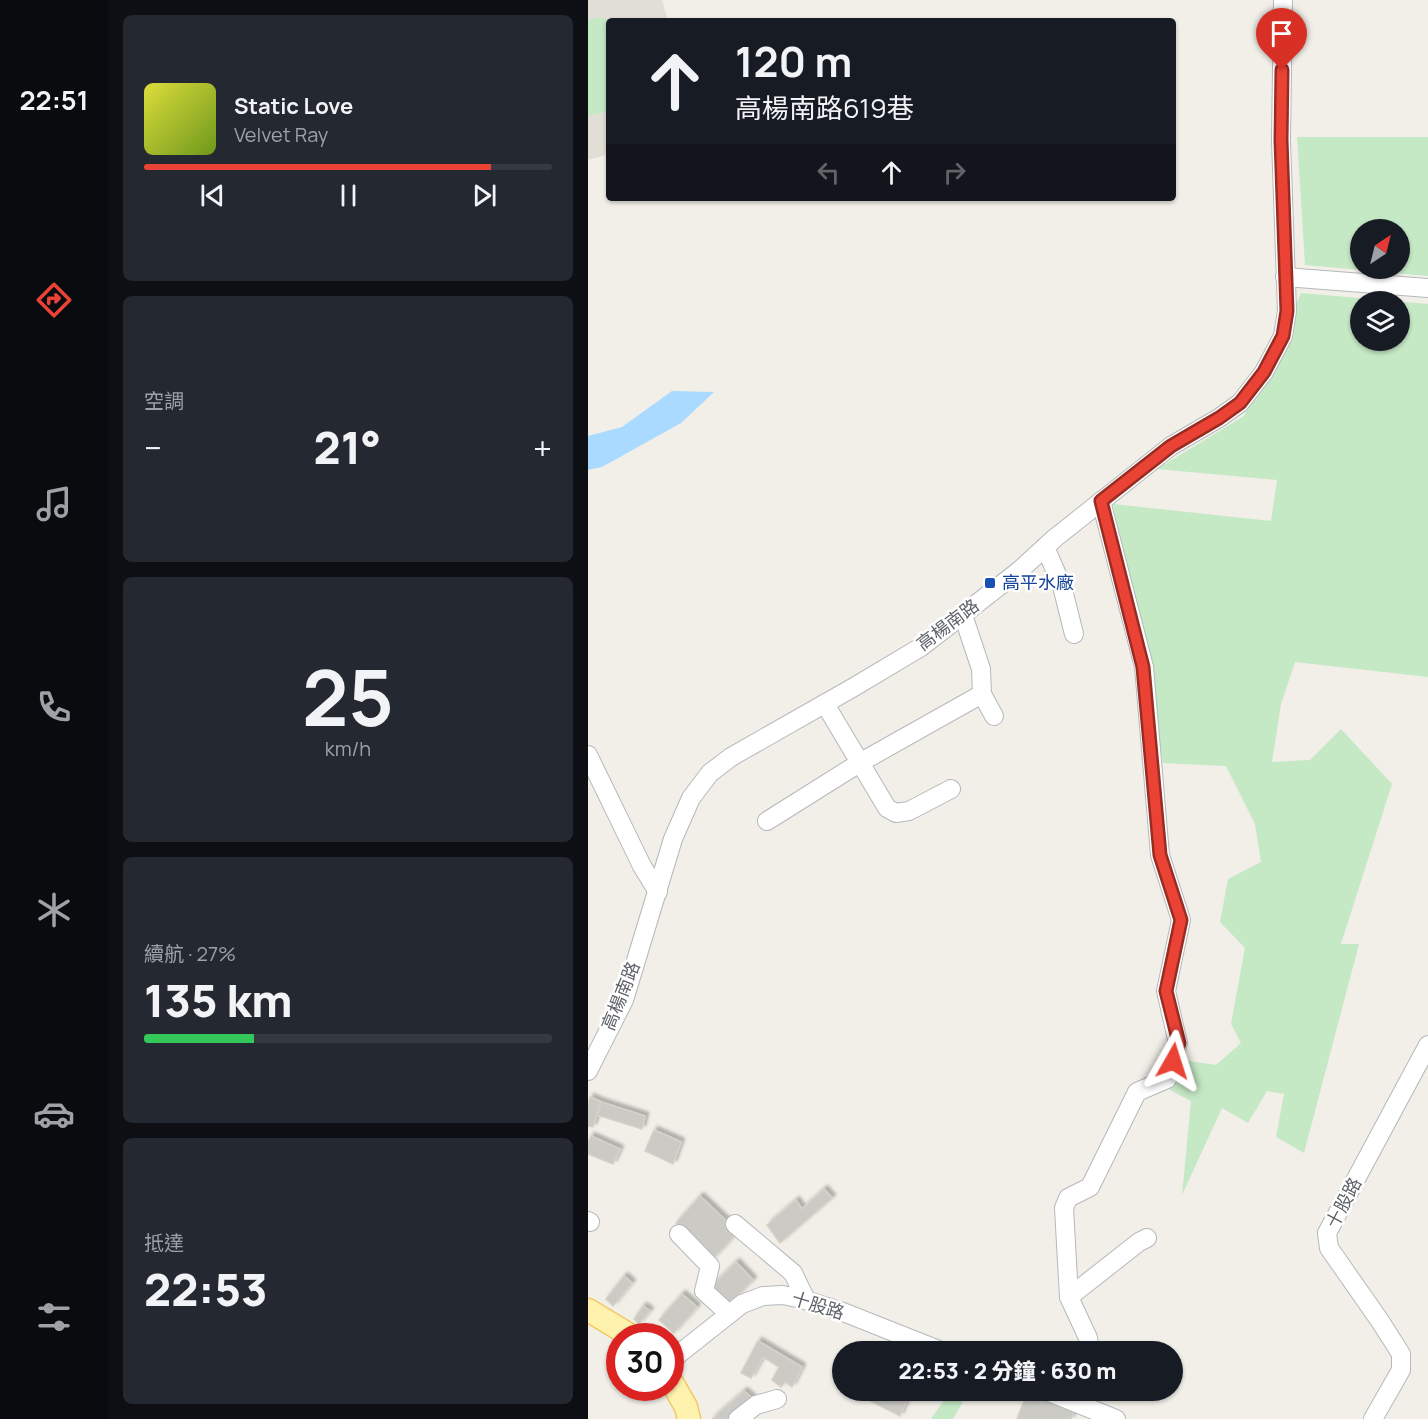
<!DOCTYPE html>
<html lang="zh-TW">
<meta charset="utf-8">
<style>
body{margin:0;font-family:Manrope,"Noto Sans TC",sans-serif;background:#242831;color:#f1f3f6;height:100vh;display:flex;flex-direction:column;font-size:22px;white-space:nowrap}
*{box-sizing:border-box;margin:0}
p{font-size:20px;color:#9ea1a6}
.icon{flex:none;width:33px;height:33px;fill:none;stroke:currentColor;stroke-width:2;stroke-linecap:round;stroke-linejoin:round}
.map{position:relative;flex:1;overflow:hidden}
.side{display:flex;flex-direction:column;gap:15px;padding:15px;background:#0d0f14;width:480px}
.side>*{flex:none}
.hud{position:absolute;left:18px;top:18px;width:570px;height:183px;border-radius:6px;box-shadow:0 2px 4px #0004;background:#171b24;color:#f1f3f6;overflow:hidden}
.needle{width:39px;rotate:35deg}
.buttons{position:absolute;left:762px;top:219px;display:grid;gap:12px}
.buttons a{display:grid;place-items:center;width:60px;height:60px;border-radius:50%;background:#171b24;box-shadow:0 2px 4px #0004;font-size:30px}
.speed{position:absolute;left:18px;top:1323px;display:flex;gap:12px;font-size:30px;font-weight:700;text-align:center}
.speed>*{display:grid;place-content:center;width:78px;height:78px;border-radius:50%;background:#171b24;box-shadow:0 2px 4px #0004;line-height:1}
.speed .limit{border:9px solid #d22;background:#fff;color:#111}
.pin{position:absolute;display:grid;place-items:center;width:51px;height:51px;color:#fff;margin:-62px -26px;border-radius:50% 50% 50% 0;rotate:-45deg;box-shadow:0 0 6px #0007}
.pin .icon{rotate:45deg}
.me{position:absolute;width:66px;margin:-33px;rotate:6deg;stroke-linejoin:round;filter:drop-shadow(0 0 4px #0008)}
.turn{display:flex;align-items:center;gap:21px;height:126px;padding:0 30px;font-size:27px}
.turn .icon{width:78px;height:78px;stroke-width:2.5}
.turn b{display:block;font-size:42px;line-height:51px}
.lanes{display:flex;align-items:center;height:57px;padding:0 30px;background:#0003;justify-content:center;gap:30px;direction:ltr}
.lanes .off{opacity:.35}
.big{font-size:45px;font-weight:800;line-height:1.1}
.side .card{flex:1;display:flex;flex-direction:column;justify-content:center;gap:9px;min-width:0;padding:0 21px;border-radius:9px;background:#242831}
.side .dial{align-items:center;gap:0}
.dial b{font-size:78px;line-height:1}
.song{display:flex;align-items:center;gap:18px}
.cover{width:72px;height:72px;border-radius:9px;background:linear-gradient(135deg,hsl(60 70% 55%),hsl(80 70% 35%))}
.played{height:6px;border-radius:3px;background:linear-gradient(90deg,#ea4335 85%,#363941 85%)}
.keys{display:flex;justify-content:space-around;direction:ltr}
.heat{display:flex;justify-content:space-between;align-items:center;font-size:33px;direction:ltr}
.charge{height:9px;border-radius:4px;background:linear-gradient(90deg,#34c759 27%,#363941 0)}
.trip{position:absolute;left:244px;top:1341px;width:351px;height:60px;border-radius:30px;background:#171b24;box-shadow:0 2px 4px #0004;font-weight:800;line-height:60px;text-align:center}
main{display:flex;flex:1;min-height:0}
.tab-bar{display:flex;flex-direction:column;width:108px;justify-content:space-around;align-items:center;background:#090b0e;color:#9ea1a6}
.tab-bar .icon{width:42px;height:42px}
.tab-bar .current{color:#ea4335}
.tab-bar b{font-size:27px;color:#f1f3f6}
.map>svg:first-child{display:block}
</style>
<main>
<nav class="tab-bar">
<b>22:51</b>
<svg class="icon current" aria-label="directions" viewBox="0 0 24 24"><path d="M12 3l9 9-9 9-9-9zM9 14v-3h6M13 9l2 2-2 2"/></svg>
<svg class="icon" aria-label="music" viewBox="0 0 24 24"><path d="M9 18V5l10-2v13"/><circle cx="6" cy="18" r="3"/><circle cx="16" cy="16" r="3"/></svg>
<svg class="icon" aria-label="phone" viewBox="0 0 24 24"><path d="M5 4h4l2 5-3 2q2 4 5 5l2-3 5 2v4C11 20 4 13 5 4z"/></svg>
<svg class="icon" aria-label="climate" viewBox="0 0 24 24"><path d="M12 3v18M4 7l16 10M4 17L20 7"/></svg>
<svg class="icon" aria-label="car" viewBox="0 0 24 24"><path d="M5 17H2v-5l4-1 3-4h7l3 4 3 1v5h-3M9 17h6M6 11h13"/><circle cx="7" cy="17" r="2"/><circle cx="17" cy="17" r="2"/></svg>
<svg class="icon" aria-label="filters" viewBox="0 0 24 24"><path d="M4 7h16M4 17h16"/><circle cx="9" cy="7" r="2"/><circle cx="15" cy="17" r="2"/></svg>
</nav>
<section class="side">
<div class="card">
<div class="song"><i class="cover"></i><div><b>Static Love</b><p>Velvet Ray</p></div></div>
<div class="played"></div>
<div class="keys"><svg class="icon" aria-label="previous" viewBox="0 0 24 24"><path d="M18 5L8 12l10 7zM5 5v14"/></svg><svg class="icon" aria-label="pause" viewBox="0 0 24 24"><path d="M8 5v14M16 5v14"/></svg><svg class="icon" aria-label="next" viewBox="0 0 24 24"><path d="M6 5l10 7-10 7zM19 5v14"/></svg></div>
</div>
<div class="card"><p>空調</p>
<div class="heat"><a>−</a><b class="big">21°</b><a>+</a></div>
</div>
<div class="card dial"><b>25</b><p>km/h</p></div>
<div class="card"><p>續航 · 27%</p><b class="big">135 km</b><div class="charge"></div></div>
<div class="card"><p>抵達</p><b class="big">22:53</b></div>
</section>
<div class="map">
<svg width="840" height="1419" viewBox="0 0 840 1419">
<defs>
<filter id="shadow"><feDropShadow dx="3.5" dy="-3.5" stdDeviation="1.5" flood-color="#0004"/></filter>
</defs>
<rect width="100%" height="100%" fill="#f1efe8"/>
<polygon fill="#e1ded6" points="0,0 74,0 80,21 21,21 21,154 0,160"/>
<g fill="#c5e8c5" fill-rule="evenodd">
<polygon points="7,18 16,18 27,21 21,21 21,111 0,116 0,20"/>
<path d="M709,137H840V276L717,265ZM772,230H812V268H772Z"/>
<path d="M713,293L840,304V677L707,662L693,704L684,762L722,760L753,729L804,784L753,944H771L716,1153L688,1137L696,1094L679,1091L660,1123L634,1108L594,1195L603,1101L582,1090L601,1061L628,1065L653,1043L643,1024L657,948L632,922L640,879L673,862L667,824L638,766L575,763L525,504L683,521L689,480L569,469L656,416ZM772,302H812V340H772Z"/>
<polygon points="363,1390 381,1391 365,1419 343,1419"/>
</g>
<polygon fill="#aadaff" points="84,391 126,392 93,423 14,467 0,470 0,436 34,427"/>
<g fill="#cccac5" stroke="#d6d1c6" stroke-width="1.5" filter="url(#shadow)">
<polygon points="2,1097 13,1102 5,1127 0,1126 0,1105"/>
<polygon points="13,1102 57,1116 54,1129 9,1115"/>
<polygon points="66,1130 93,1142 85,1164 57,1151"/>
<polygon points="3,1136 32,1149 25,1164 0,1154 0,1142"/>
<polygon points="236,1189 244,1198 192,1243 179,1225 208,1200 214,1209"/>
<polygon points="112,1196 150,1232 125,1259 88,1223"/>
<polygon points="148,1262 165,1280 139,1306 122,1288"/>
<polygon points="36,1276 44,1283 25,1306 18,1299"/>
<polygon points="94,1294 109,1307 86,1333 71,1320"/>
<polygon points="55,1306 62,1311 51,1324 46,1319"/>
<polygon points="170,1341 214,1367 204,1387 197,1382 193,1387 184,1380 191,1367 175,1357 163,1378 153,1373"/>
<polygon points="286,1390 309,1391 323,1390 312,1416 282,1401"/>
<polygon points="440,1390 487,1407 483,1419 429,1419"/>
<polygon points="156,1391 165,1399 144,1419 124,1419"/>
</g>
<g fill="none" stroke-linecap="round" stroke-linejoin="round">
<defs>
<g id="minor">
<polyline points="697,277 840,288"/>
<polyline points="457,547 474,586 486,634"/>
<polyline points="375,615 393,669 394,694 406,716"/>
<polyline points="237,704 299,808 308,813 321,811 363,789"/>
<polyline points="0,755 54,866 70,892"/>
<polyline points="179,821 273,762 394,694"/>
<polyline points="0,1071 36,1000 85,839 103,798 122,773 143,757 266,687 333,647 432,570 467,538 583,446 631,418 652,403 676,372 695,336 699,311 693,140 695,0"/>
<polyline points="0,1221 2,1222"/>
<polyline points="147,1224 205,1273 218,1300"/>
<polyline points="91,1234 122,1266 116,1291 141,1314"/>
<polyline points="481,1297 551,1242 559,1238"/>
<polyline points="502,1352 500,1338 481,1297 476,1208 480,1198 502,1187 549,1092 579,1079 590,1043 578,991 593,920 572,855 556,667 513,501"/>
<polyline points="82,1361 154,1304 175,1296 195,1295 214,1299 255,1312 356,1352"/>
<polyline points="456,1390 528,1419"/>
<polyline points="150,1419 168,1405 189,1399"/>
<polyline points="785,1419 813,1370 813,1354 792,1321 741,1248 739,1233 840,1045"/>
</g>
<g id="major">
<polyline points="0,1310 43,1336"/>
<polyline points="82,1379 98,1407 101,1419"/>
</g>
</defs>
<use href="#minor" stroke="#b5b8bc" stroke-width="20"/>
<use href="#major" stroke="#f2c960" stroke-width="25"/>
<use href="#minor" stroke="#fff" stroke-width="18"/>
<use href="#major" stroke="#fff2af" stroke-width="22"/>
</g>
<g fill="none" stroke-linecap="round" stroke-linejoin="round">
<defs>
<polyline id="route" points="585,1061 591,1043 578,991 593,920 572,855 555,667 513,501 583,446 631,418 652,403 676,372 695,336 699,311 693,140 694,70"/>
</defs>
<use href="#route" stroke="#982c22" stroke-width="15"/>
<use href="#route" stroke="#ea4335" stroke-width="10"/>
</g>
<rect fill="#1a4fb4" stroke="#fff" stroke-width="2" x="396" y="577" width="12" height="12" rx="3"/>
<g text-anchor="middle" stroke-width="5" stroke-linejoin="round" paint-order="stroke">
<g font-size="18" fill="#164399" stroke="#fff" text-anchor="start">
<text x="414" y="589">高平水廠</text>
</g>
<g font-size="18" fill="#5f6368" stroke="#fff">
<text transform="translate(360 625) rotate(-37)" y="6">高楊南路</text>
<text transform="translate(33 996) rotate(-68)" y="6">高楊南路</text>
<text transform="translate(756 1203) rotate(-62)" y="6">十股路</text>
<text transform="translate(230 1306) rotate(17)" y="6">十股路</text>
</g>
</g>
</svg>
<div class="buttons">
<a><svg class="needle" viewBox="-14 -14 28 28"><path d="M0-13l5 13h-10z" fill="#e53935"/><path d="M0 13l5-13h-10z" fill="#9ea1a6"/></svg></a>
<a><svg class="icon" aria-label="layers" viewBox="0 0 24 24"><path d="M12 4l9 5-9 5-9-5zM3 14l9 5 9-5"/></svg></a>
</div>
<div class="speed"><div class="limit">30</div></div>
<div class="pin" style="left:694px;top:70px;background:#d93025"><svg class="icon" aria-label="arrive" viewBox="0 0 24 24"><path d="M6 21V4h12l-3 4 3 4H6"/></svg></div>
<svg class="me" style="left:585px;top:1061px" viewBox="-20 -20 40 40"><path d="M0-17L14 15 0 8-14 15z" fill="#ea4335" stroke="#fff" stroke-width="4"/></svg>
<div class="trip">22:53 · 2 分鐘 · 630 m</div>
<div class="hud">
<div class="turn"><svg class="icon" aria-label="ahead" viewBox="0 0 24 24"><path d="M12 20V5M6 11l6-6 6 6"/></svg><div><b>120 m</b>高楊南路619巷</div></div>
<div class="lanes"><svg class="icon off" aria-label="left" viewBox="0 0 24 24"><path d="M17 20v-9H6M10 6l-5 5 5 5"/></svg><svg class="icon" aria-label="ahead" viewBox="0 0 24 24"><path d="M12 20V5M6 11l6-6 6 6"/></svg><svg class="icon off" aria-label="right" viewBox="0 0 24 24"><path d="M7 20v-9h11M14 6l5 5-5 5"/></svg></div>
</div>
</div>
</main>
